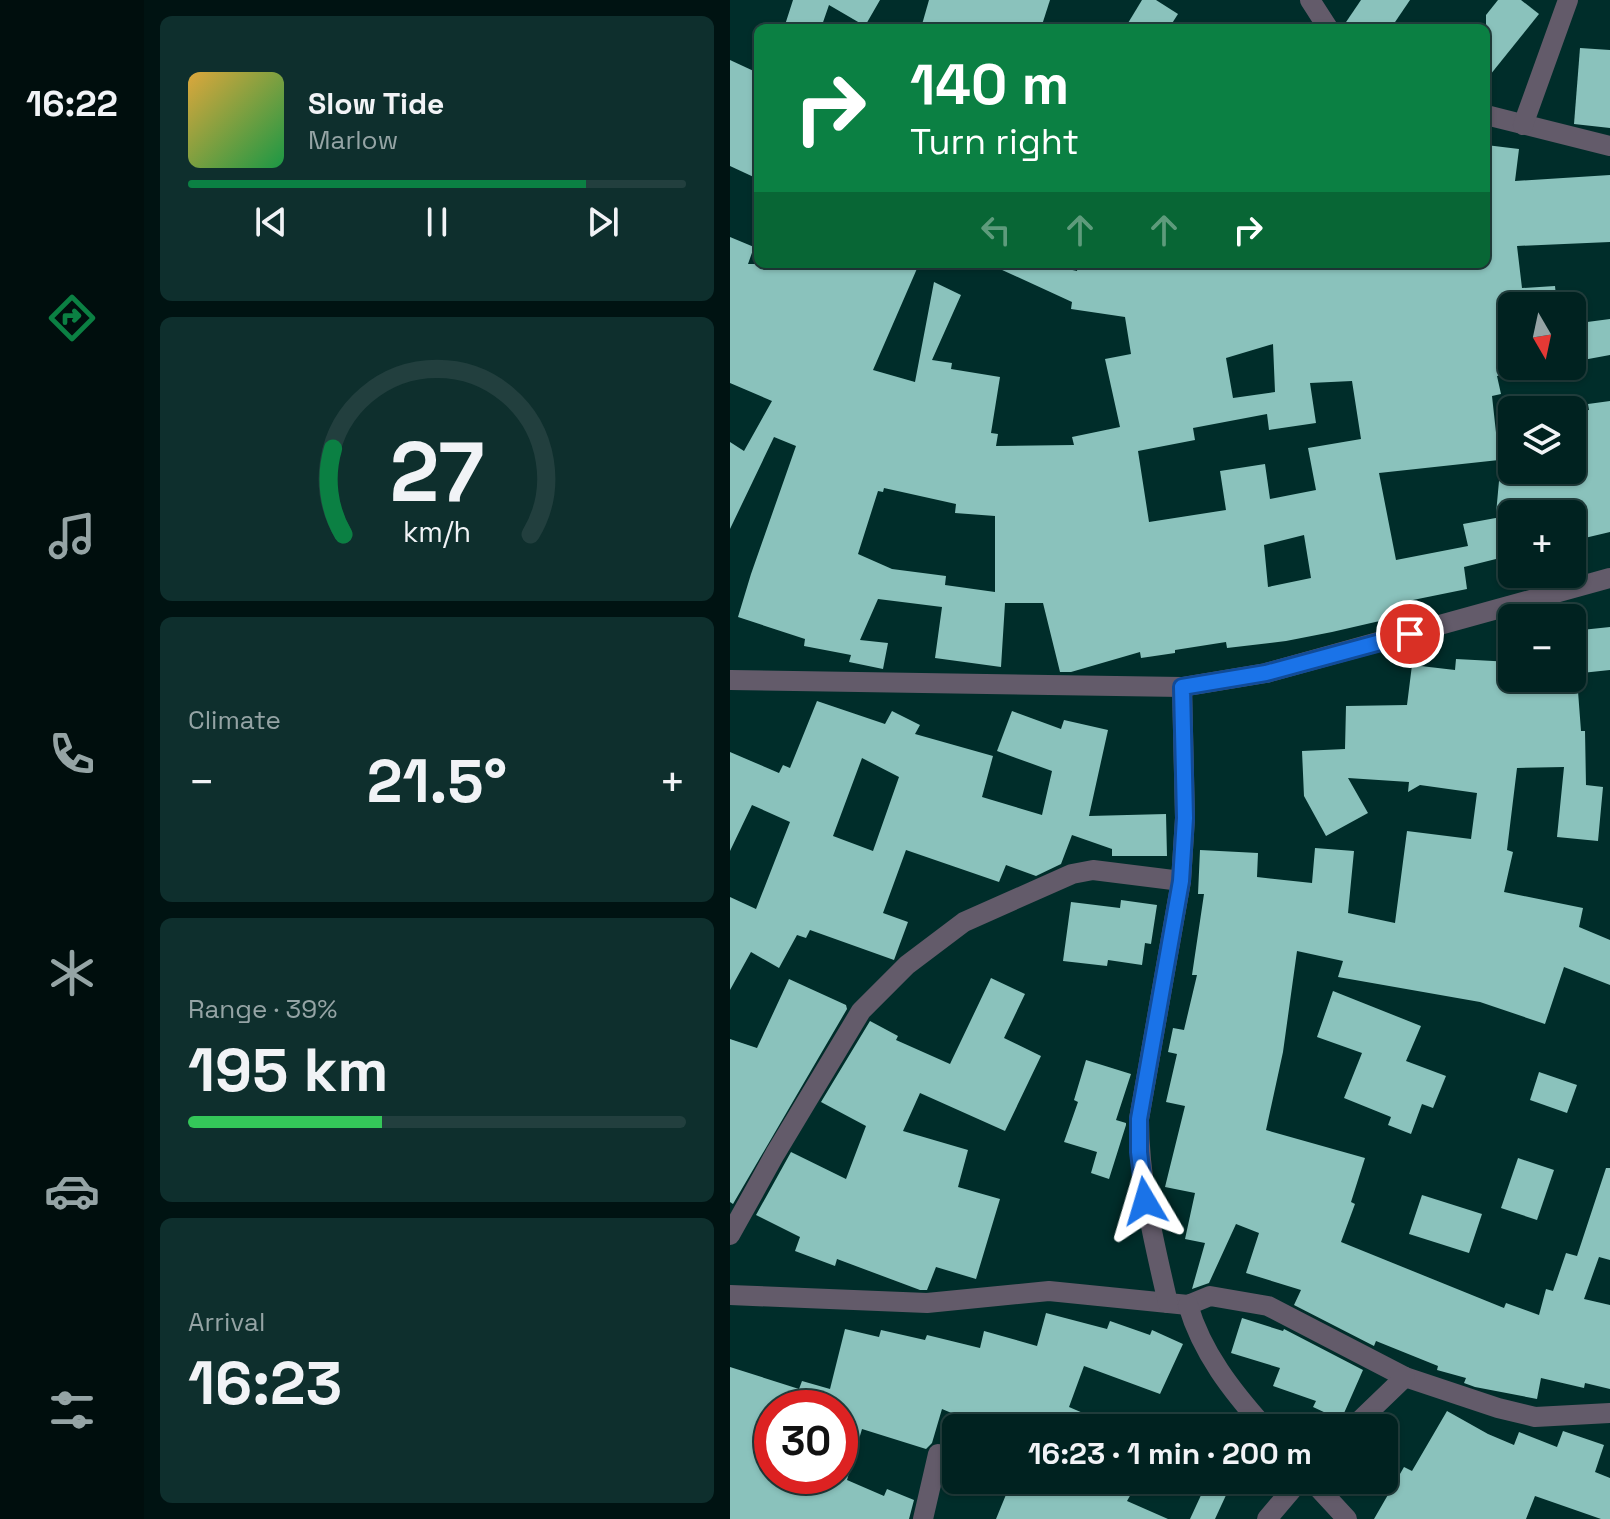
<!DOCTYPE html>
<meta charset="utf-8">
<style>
body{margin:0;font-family:"Space Grotesk",sans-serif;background:#0e2f2d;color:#f1f3f6;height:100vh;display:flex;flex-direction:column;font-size:30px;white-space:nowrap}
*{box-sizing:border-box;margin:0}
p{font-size:26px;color:#95a4a5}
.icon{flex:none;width:44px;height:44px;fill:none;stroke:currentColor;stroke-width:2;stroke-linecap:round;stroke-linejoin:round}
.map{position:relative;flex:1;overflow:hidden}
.drawer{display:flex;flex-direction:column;gap:16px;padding:16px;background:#001312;width:586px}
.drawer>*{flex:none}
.hud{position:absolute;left:24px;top:24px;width:736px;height:244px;border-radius:12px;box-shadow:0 2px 6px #0004,0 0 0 2px #223f3e;background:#0b8043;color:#fff;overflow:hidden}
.needle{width:52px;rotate:171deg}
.buttons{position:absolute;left:768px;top:292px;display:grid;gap:16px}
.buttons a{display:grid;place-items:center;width:88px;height:88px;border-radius:12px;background:#002220;box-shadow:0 2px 6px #0004,0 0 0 2px #223f3e;font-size:40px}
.speed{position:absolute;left:24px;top:1390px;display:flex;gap:16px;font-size:40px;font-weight:700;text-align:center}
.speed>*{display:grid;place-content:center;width:104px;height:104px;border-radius:50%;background:#002220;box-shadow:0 2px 6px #0004,0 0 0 2px #223f3e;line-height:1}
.speed .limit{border:12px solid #d22;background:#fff;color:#111}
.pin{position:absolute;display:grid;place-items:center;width:68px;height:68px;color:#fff;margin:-34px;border:4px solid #fff;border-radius:50%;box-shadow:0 2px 8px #0007}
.me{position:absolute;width:88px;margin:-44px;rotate:353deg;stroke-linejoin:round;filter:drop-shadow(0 0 6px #0008)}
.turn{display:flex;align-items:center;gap:28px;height:168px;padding:0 24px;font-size:36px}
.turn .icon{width:104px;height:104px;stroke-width:2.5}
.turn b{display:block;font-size:56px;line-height:68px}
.lanes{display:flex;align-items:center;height:76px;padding:0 24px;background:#0003;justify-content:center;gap:40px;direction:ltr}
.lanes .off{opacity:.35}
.big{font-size:60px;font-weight:600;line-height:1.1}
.drawer .card{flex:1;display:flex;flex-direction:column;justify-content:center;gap:12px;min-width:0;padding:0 28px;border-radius:12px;background:#0e2f2d}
.drawer .dial{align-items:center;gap:0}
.dial svg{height:208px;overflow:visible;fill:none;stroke:#223f3e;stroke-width:7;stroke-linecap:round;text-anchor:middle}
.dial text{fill:#f1f3f6;stroke:none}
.song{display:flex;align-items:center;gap:24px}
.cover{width:96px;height:96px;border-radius:12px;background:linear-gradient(135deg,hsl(40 70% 55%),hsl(140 70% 35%))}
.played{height:8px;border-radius:4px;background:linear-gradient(90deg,#0b8043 80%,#223f3e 80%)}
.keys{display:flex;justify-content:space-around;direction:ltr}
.heat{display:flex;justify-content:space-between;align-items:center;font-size:44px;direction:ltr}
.charge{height:12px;border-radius:6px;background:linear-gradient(90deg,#34c759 39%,#223f3e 0)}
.trip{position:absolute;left:212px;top:1414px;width:456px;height:80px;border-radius:12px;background:#002220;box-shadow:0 2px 6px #0004,0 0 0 2px #223f3e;font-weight:600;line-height:80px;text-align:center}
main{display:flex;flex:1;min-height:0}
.tab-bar{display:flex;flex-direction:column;width:144px;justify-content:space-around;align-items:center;background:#000e0d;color:#95a4a5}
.tab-bar .icon{width:56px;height:56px}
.tab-bar .selected{color:#0b8043}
.tab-bar b{font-size:36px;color:#f1f3f6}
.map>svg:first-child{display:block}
</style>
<main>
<nav class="tab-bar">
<b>16:22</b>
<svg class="icon selected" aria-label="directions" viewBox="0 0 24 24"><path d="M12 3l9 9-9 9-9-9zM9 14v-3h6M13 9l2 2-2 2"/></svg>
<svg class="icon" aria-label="music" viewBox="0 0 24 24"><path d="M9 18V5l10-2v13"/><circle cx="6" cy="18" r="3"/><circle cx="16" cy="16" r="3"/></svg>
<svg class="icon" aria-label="phone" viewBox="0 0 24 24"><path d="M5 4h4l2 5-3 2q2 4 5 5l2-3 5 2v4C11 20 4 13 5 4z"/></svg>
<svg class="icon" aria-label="climate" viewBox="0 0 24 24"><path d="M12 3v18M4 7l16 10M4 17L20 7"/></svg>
<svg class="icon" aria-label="car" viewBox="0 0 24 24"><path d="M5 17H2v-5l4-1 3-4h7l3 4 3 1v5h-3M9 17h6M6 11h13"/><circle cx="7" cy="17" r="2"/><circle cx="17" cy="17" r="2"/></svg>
<svg class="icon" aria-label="filters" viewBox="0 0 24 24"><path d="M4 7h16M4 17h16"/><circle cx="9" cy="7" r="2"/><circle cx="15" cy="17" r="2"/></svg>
</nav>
<section class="drawer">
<div class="card">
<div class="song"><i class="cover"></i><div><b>Slow Tide</b><p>Marlow</p></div></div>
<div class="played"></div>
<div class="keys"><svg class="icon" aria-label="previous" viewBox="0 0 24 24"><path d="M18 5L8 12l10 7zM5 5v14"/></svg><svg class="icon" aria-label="pause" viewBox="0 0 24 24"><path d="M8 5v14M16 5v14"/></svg><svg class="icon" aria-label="next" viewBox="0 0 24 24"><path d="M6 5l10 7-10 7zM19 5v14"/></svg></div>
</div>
<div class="card dial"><svg viewBox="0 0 100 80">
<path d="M14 69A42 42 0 1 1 86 69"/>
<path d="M14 69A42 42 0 0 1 10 36" stroke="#0b8043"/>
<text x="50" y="56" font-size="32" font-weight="700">27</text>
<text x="50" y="72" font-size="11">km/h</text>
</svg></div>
<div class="card"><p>Climate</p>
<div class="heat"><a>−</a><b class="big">21.5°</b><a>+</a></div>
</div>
<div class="card"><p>Range · 39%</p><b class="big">195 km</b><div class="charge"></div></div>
<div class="card"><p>Arrival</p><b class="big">16:23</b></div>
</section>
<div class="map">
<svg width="880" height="1519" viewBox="0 0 880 1519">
<rect width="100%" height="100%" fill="#002d2a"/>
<g fill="#8ac2bc" fill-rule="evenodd">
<polygon points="63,0 150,0 135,26 99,5 91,28 54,28"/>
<polygon points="199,0 320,0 311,28 191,28"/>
<polygon points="412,0 426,0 448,14 439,28 395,28"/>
<polygon points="631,0 680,0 661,28 612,28"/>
<polygon points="768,0 791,0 809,14 756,80 756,15"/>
<polygon points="850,48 880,50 880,128 844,124"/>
<polygon points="0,60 28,73 28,179 0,166"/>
<path d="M756,145L789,149L785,181L880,175V242L787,246L792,288L825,286L827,306H782V373L767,376L771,394L762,396L769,460L649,473L666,560L738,546L733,524L782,515V555L734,567L737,589L678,601L680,614L602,632L556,641L497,648L496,642L445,650V653L411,658L410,652L341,672H330L313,603H275L271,667L205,658L212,607L148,599L130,640L158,643L153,669L119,662L121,655L74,646L75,639L8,617L21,574L66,446L44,437L0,529V442L14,451L42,401L0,383V237L24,247L18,264H189L143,370L185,382L204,282L231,295L202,360L222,363L221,369L270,377L261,433L268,434L266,446L344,445L342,437L390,427L375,359L401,354L395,317L341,309L342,302L259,264H315L347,271L348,264H756ZM543,344L545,392L503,398L496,358ZM622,381L631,439L578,448L586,490L540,499L535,464L490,471L496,510L419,522L408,451L465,440L463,428L537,414L539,430L586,423L580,383ZM154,488L226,504L225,513L265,516V592L215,585L216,576L162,569L128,554L148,491L153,492ZM574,535L581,578L538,587L534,545Z"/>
<polygon points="880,319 880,355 842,362 842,324"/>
<polygon points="880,401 880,532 842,541 842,514 766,514 770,470 842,470 842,411 859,410 858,404"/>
<polygon points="880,627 880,670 842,674 842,631"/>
<polygon points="726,659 782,662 782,678 847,678 851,731 855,731 856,785 873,787 868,841 827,837 834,767 787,768 777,850 783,852 774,892 853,908 849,927 880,940 880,985 834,967 815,1024 750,1002 608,977 613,961 567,951 553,1052 536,1130 635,1158 621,1202 625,1204 611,1242 774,1308 776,1303 809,1315 816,1289 823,1291 836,1253 847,1256 876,1168 880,1168 880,1260 869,1257 854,1299 880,1305 880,1389 855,1383 854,1388 811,1378 807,1399 745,1387 734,1383 736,1378 707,1370 708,1366 646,1341 644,1346 564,1305 571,1290 516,1273 529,1233 506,1224 479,1283 462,1289 475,1243 455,1239 465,1193 435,1187 455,1106 436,1102 447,1054 438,1052 443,1028 454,1030 467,975 462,975 474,894 468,894 470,850 528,853 527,877 582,883 585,848 624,851 618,913 665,923 677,831 741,839 747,793 690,785 678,792 679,782 618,778 638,813 596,836 574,796 572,751 615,749 616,706 677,705 682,665 725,670"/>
<path d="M87,701L155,724L162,711L190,725L185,734L263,756L252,797L312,815L322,771L267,751L282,711L331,729L334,720L378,730L359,816L436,814L437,856H382V849L342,835L331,864L306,876L276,865L269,882L176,850L153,913L178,922L164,960L80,930L76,938L67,935L49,968L21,952L0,990V897L26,909L60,822L22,805L0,851V752L49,773L53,765L60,768ZM132,758L169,777L143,851L103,836Z"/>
<polygon points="391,900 427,905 421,944 415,943 412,965 378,960 377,966 333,961 341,902 390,908"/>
<polygon points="261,978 295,994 274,1038 311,1056 275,1131 190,1093 173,1131 238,1150 228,1187 270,1199 246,1279 206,1267 197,1290 190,1290 107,1259 105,1266 65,1251 70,1237 26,1215 61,1152 116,1179 136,1126 91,1102 140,1021 168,1036 166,1040 220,1064"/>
<polygon points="59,979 116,1005 117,1009 3,1204 0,1202 0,1039 27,1048"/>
<polygon points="603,991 691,1026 676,1061 716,1076 703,1108 692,1104 681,1134 658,1125 661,1117 614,1098 632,1053 587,1037"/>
<polygon points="356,1060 401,1074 386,1120 396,1123 396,1125 379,1179 361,1173 367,1152 334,1142 348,1102 344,1100"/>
<polygon points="809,1072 847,1085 837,1113 800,1100"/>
<polygon points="788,1158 824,1170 807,1220 771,1208"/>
<polygon points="692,1195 752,1214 739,1253 679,1234"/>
<path d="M316,1313L377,1329L380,1321L420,1335L422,1330L453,1344L430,1394L354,1366L339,1407L388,1428H257L212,1409L202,1443L196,1449L132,1429L117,1480L154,1496L157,1489L184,1500L179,1519H0V1367L69,1389L72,1381L100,1389L115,1329L149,1337L151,1330L195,1340L197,1335L250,1348L254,1331L307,1346ZM42,1408H110V1477L42,1476Z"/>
<polygon points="512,1318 553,1331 554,1329 633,1370 611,1420 583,1407 586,1401 543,1386 550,1368 501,1353"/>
<polygon points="717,1411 758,1434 784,1445 789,1432 827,1447 833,1431 874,1445 865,1472 880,1478 880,1519 871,1519 805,1496 796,1519 644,1519 674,1467 682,1471"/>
<polygon points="282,1480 409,1480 397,1501 438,1519 266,1519"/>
<polygon points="478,1480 503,1480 485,1519 460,1519"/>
</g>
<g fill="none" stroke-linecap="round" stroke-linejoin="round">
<g stroke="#635b6a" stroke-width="20">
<polyline points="580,0 598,28"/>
<polyline points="756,115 880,146"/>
<polyline points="793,125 838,0"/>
<polyline points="0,680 452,687 536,673 880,578"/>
<polyline points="0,1235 45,1154 131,1011 177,965 234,922 342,874 363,870 451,881"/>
<polyline points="0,1295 197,1303 319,1291 458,1305 480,1296 538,1306 675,1377 768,1408 805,1417 880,1413"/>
<path d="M438,1303C424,1242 409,1182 409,1119L451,881L455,818L452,687"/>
<path d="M458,1305C472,1353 502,1391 535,1428"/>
<polyline points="622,1428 675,1377"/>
<polyline points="581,1480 617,1519"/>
<polyline points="193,1519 208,1454"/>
<polyline points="537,1519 570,1480"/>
</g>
</g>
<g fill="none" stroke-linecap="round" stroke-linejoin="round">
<defs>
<polyline id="route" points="415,1201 409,1152 409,1119 451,881 455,818 452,687 536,673 680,634"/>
</defs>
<use href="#route" stroke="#114b97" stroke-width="20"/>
<use href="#route" stroke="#1a73e8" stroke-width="14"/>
</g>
</svg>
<div class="buttons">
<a><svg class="needle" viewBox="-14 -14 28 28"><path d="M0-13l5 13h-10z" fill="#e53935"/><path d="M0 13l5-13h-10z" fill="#95a4a5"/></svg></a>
<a><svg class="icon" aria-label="layers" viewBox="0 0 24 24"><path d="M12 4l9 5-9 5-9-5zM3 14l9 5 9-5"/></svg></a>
<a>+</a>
<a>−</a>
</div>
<div class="speed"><div class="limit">30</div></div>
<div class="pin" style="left:680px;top:634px;background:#d93025"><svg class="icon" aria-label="arrive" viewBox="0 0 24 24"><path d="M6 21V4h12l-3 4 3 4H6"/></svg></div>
<svg class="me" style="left:415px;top:1201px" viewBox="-20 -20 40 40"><path d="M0-17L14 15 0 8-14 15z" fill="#1a73e8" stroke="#fff" stroke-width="4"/></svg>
<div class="trip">16:23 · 1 min · 200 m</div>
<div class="hud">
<div class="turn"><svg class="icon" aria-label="right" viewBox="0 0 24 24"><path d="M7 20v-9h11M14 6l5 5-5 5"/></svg><div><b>140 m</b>Turn right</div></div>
<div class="lanes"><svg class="icon off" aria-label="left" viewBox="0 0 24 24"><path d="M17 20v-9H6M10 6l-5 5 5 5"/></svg><svg class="icon off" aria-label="ahead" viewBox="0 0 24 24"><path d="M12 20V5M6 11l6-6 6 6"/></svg><svg class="icon off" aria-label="ahead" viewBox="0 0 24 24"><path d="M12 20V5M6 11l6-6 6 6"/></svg><svg class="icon" aria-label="right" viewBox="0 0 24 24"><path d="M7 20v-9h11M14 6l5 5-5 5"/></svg></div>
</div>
</div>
</main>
